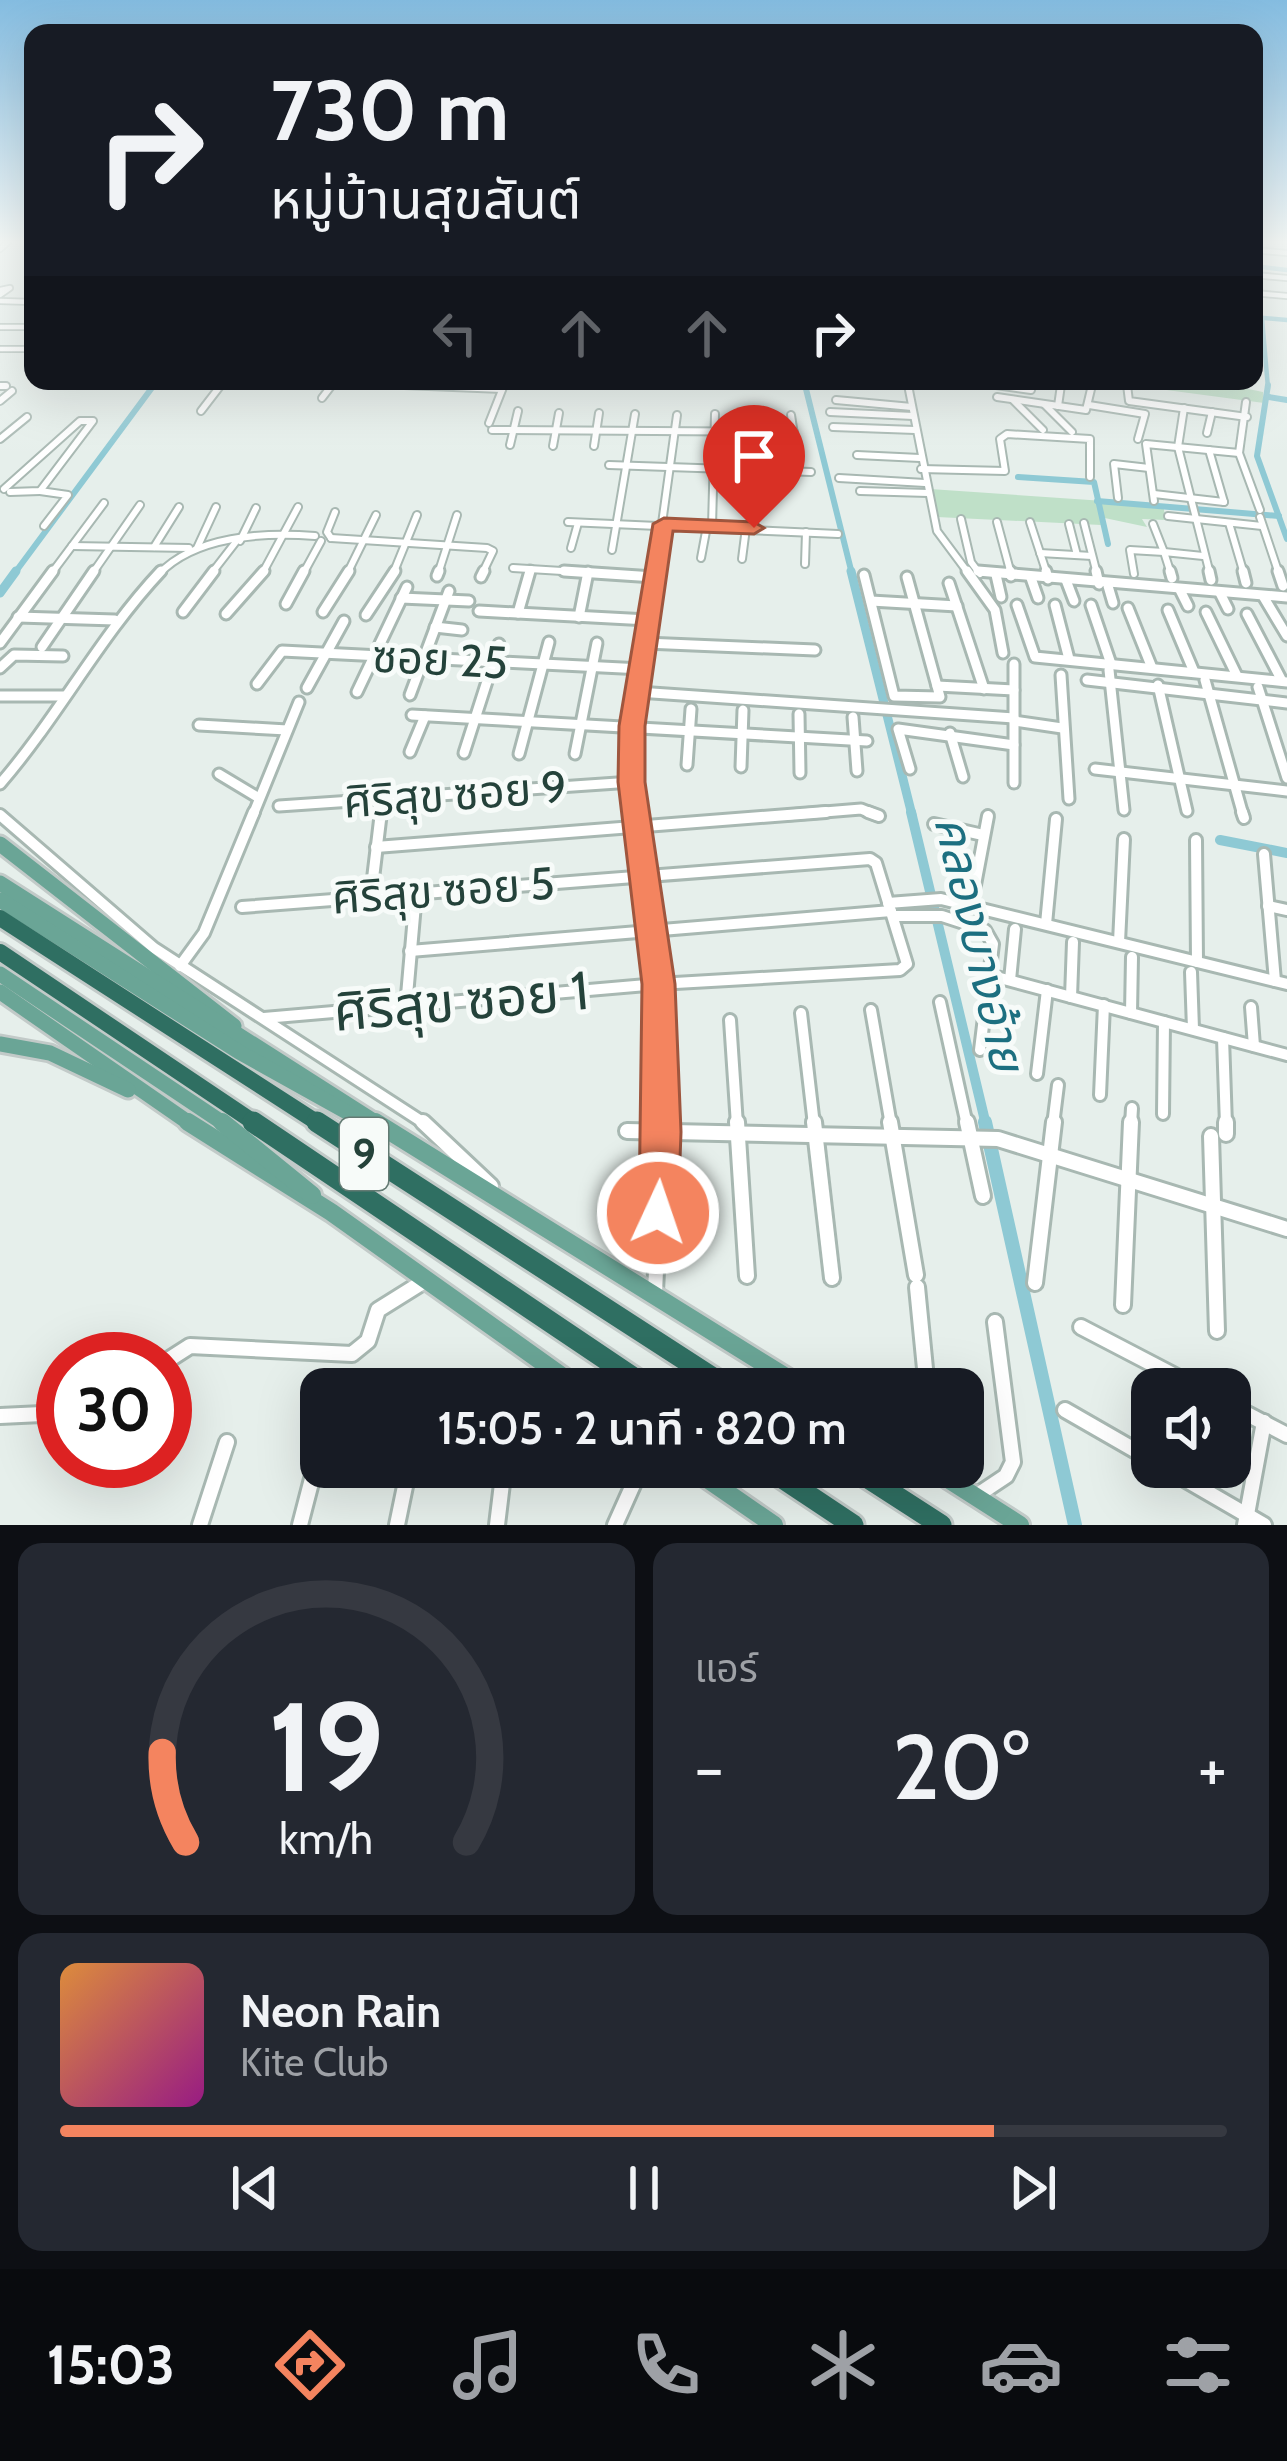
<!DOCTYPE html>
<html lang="th">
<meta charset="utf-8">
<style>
body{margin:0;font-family:Cabin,"Noto Sans Thai",sans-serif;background:#242831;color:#f1f3f6;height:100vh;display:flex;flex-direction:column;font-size:45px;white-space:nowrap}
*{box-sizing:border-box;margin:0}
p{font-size:39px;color:#9ea1a6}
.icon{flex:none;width:66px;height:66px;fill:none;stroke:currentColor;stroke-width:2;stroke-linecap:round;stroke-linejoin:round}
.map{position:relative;height:1525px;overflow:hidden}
.details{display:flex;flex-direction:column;gap:18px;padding:18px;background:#0d0f14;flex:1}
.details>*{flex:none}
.guide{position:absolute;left:24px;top:24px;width:1239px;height:366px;border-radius:24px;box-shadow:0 12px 48px #0002;background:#171b24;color:#f1f3f6;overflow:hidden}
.controls{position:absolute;left:1131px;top:1368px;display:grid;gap:24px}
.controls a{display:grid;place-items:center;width:120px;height:120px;border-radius:24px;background:#171b24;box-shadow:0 12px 48px #0002;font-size:60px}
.speed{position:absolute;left:36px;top:1332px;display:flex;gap:24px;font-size:60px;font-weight:700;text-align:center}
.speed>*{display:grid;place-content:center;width:156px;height:156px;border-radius:50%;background:#171b24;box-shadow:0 12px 48px #0002;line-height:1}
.speed .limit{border:18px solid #d22;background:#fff;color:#111}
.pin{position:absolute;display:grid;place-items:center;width:102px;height:102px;color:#fff;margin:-123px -51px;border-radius:50% 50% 50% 0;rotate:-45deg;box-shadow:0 0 12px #0007}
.pin .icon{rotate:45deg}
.me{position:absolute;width:132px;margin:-66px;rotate:3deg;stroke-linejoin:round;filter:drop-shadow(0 0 9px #0008)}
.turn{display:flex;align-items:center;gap:42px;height:252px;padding:0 48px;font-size:54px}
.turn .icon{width:156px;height:156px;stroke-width:2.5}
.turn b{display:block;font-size:84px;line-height:102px}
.lanes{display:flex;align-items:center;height:114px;padding:0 48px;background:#0003;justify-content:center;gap:60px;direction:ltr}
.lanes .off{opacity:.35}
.big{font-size:90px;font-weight:600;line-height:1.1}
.details .tile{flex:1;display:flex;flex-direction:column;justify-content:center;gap:18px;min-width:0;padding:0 42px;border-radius:24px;background:#242831}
.details .dial{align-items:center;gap:0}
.dial svg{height:312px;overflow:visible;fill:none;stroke:#363941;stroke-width:7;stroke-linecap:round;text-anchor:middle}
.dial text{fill:#f1f3f6;stroke:none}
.song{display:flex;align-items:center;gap:36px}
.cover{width:144px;height:144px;border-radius:18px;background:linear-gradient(135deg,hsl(30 70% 55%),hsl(310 70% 35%))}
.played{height:12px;border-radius:6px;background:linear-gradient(90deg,#f4845f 80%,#363941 80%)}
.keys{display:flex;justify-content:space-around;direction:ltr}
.heat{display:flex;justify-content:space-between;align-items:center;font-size:66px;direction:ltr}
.details .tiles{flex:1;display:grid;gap:18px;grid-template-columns:1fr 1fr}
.tile:last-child{grid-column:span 2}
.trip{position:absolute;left:300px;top:1368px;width:684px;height:120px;border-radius:24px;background:#171b24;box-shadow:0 12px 48px #0002;font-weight:600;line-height:120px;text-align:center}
.dock{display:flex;height:192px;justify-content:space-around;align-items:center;background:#090b0e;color:#9ea1a6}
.dock .icon{width:84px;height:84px}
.dock .on{color:#f4845f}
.dock b{font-size:54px;color:#f1f3f6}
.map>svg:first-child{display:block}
</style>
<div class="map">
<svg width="1287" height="1525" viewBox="0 0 1287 1525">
<rect width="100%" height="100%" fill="#e6efeb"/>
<g fill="#bfe0c8">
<polygon points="1144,381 1209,381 1263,392 1264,403 1144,387"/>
<polygon points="930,489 1163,505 1166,520 1142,519 1147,527 1100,517 1101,525 937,517"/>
</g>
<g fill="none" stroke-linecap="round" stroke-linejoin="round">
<g stroke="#8ec9d4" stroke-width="4.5">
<polyline points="1254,266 1287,270"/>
<polyline points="1254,317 1287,320"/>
<polyline points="1262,318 1268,388"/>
<polyline points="804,381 806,388"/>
<polyline points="1146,381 1146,386"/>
<polyline points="152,388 157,381"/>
</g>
<g stroke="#8ec9d4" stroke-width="6">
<polyline points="805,385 852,574"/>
<polyline points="1268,385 1257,456 1287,539"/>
<polyline points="1269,397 1287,400"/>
<polyline points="1018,477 1094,482 1108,544"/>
<polyline points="1097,501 1279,516"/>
<polyline points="14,574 154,385"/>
</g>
<g stroke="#8ec9d4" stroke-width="9">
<polyline points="851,571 912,815"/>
<polyline points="0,593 16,571"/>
</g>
<g stroke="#8ec9d4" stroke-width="10">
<polyline points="911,812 986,1125"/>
<polyline points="1220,840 1287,853"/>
</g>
<polyline stroke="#8ec9d4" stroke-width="14" points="985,1122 1075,1525"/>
<defs>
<g id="minor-far4">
<polyline points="0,249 8,242"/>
<polyline points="1254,250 1287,253"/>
<polyline points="1254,275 1287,278"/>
<polyline points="0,290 10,288 0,295"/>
<polyline points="1254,293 1287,296"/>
<polyline points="0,301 33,302"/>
<polyline points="0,327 33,327"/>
<polyline points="0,349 33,349"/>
<polyline points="301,381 479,388"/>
<polyline points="907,381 908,388"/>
<polyline points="1126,381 1127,388"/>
<polyline points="988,384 1017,388"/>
<polyline points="0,386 6,386"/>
<polyline points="219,388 224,381"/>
<polyline points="329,388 334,382"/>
<polyline points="503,388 506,381"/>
<polyline points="1061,388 1062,381"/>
<polyline points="1091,388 1093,381"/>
</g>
<g id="minor-far3">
<polyline points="404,385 502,389"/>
<polyline points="908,385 937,531 969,574"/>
<polyline points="996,385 1031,390"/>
<polyline points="1127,385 1129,401 1247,417"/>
<polyline points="0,386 6,386"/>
<polyline points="997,397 1086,410 1092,385"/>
<polyline points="322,398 332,385"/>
<polyline points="836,400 912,407"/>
<polyline points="1013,400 1043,430"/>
<polyline points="0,401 12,391"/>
<polyline points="1246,402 1239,453 1260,510"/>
<polyline points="1045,405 1072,432"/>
<polyline points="1089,405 1145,414 1138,439"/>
<polyline points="1058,406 1061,385"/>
<polyline points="1184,408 1178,447 1210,574"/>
<polyline points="201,411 221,385"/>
<polyline points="830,412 913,416"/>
<polyline points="752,414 753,528"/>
<polyline points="791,415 796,448"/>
<polyline points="489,423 504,385"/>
<polyline points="833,427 915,430"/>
<polyline points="492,430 794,432"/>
<polyline points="1207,433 1212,412"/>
<polyline points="0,439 27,417"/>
<polyline points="510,445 518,411"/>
<polyline points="553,446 559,413"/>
<polyline points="594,446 599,413"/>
<polyline points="1209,450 1224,502"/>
<polyline points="857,455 920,458"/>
<polyline points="609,465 811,472"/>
<polyline points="921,469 1005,471 1000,439 1007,434 1090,439 1090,477"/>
<polyline points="839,478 925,483"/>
<polyline points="4,489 80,421 93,421 40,491 10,492"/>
<polyline points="40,491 68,495 44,526"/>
<polyline points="860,491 928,493"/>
<polyline points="1154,494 1224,502"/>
<polyline points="1118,498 1114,464 1149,468"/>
<polyline points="1154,501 1146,444 1239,453"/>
<polyline points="1168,516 1262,526"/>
<polyline points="1260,517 1279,574"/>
<polyline points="961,519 971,562 980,574"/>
<polyline points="568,522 838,534"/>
<polyline points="997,522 1011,574"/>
<polyline points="1030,522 1047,574"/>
<polyline points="1084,523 1097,574"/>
<polyline points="1229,523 1244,574"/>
<polyline points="1069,524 1077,555"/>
<polyline points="712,526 715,414"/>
<polyline points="331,538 487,548 493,551 482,574"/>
<polyline points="331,538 327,532 335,512"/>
<polyline points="240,541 256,508"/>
<polyline points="72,546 189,548"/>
<polyline points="154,547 179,507"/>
<polyline points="197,548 216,507"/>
<polyline points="571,548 578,523"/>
<polyline points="612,550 635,414"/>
<polyline points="1040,553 1092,556"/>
<polyline points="701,558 707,526"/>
<polyline points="742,559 746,528"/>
<polyline points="805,564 806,532"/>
<polyline points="513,568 611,574"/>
<polyline points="51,574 104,503"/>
<polyline points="92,574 140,505"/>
<path d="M159,574C195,536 263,532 315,536"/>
<polyline points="211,574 235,543"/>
<polyline points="262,574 298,507"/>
<polyline points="303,574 321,541"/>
<polyline points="347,574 376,515"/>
<polyline points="393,574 417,515"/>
<polyline points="438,574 457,515"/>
<polyline points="529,574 531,569"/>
<polyline points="655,574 677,415"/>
<polyline points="1134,574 1130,550 1164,552 1153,524"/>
<polyline points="1171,574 1164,552 1203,556"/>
</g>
<g id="minor-far2">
<polyline points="564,571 654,577"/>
<polyline points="967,571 995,610 1003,653"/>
<polyline points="978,571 1287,597"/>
<polyline points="1010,571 1011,576"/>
<polyline points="1046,571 1048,579"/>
<polyline points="1096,571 1099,584"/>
<polyline points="1170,571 1172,578"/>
<polyline points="1209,571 1211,580"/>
<polyline points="1243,571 1246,583"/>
<polyline points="1278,571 1283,586"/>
<polyline points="864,575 894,696 940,697 907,577"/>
<polyline points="996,575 1001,597"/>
<polyline points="437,576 439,571"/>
<polyline points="481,577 484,571"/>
<polyline points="1031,578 1038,598"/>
<polyline points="1066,580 1074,601"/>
<polyline points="949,583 984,689"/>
<polyline points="1108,586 1113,603"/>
<polyline points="1180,590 1188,606"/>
<polyline points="1220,593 1228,609"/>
<polyline points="1263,596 1287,636"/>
<polyline points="401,598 469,601"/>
<polyline points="871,601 957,606"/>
<polyline points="286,604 304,571"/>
<polyline points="1017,605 1035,657 1287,682"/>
<polyline points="1055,605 1069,659"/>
<polyline points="1091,605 1111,664"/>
<polyline points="1128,608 1152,668"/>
<polyline points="1168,610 1194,672"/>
<polyline points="479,611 648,620"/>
<polyline points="183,612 214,571"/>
<polyline points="323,612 349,571"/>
<polyline points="1206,612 1237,676"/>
<polyline points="518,613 530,571"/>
<polyline points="226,614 264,571"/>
<polyline points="1247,614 1282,681"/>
<polyline points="366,615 395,571"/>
<polyline points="18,617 115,620"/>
<polyline points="579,617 588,572"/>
<polyline points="435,627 462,630"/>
<polyline points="0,643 53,571"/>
<polyline points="645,643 815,650"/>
<polyline points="42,647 94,571"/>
<polyline points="1014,664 1014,783"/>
<polyline points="0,668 14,655 63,656"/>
<polyline points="1109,670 1124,810"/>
<polyline points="1061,675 1069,799"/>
<polyline points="1087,680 1287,703"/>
<polyline points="1205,680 1243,815"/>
<polyline points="257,684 282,651 642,669"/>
<polyline points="1158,685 1187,811"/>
<polyline points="937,686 1014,690"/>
<polyline points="1258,687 1287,778"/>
<polyline points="307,688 344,621"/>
<polyline points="357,692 407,587"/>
<polyline points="638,692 1014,718"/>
<polyline points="410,695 449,591"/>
<polyline points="0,696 64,696"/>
<polyline points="799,714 800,773"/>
<polyline points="412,715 867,741"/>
<polyline points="853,717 857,771"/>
<polyline points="1014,721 1062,728"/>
<polyline points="199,725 287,730"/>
<polyline points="950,733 963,777"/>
<polyline points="410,752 425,716"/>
<polyline points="464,753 499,644"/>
<polyline points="519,754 549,642"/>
<polyline points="575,754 597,643"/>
<polyline points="687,765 691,709"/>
<polyline points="741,767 743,710"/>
<polyline points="910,769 898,729 1014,745"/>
<polyline points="1095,769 1287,791"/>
<polyline points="219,774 259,798"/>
<path d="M0,784C59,716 99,637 161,571"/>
<polyline points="279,806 632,782"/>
<polyline points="253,815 299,702"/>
<polyline points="380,815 382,799"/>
<polyline points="637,815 630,763 656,571"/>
<polyline points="788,815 861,809 876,815"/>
</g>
<g id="minor-far1">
<polyline points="636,812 658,984 663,1125"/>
<polyline points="868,812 879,816"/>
<polyline points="1242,812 1244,818"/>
<polyline points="0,815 154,948 427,1125"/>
<polyline points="934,824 983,835"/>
<polyline points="1196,840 1197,962"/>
<polyline points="376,847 826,812"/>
<polyline points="1264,854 1275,981"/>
<polyline points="371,895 381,812"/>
<polyline points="888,903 941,899 1287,984"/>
<polyline points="971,906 988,816"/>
<polyline points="1268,906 1287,910"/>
<polyline points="242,907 870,859 876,863 907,964 900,970 658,984 264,1018"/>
<polyline points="893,916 942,916 985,930 993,944 980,1050"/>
<polyline points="1046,924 1056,819"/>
<polyline points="1119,942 1124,839"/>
<polyline points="410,951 891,911"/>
<polyline points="180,966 204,933 254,812"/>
<polyline points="1191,972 1193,1029"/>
<polyline points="989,975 1287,1055"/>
<polyline points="1010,980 1015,929"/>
<polyline points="1071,997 1073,942"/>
<polyline points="940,1002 967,1125"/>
<polyline points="406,1007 416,893"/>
<polyline points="1251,1007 1254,1046"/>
<polyline points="871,1010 891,1125"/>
<polyline points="801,1013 814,1125"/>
<polyline points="1131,1013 1132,957"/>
<polyline points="730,1020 737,1125"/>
<polyline points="1223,1038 1226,1125"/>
<polyline points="1037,1074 1047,990"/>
<polyline points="1100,1095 1104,1005"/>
<polyline points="1163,1114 1164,1022"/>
<polyline points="1053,1125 1058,1085"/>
<polyline points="1131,1125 1132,1108"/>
</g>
<g id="minor">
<polyline points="423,1122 491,1186"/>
<polyline points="737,1122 747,1276"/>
<polyline points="814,1122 832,1278"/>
<polyline points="890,1122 916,1275"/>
<polyline points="967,1122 983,1196"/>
<polyline points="1226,1122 1226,1134"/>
<polyline points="627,1131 998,1139 1287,1229"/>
<polyline points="1211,1136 1217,1331"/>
<polyline points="1035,1283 1054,1122"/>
<polyline points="917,1287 927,1389"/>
<polyline points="655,1292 663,1122"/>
<polyline points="1123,1305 1131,1122"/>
<polyline points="1081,1327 1200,1389"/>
<polyline points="165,1362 190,1346 352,1354 368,1341 378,1310 426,1280"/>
<polyline points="1230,1405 1287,1435"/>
<polyline points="1065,1410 1152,1460"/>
<polyline points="0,1416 63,1413"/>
<polyline points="1164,1467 1264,1525"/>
<polyline points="976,1496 1006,1476 1013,1462 995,1322"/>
<polyline points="200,1525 227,1442"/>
<polyline points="300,1525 320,1448"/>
<polyline points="397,1525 409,1467"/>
<polyline points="497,1525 504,1467"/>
<polyline points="615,1525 641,1467"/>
<polyline points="1245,1525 1264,1422"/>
</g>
<g id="major-far1">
<polyline points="0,844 234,1026"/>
<polyline points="0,883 380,1125"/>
<polyline points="0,900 239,1052 370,1125"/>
<polyline points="0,974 226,1125"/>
<polyline points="0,992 192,1125"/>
<polyline points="0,1044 50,1053 128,1090"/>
</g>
<g id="major">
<polyline points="188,1122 331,1212 580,1389"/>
<polyline points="222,1122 312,1195"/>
<polyline points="364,1122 371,1126"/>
<polyline points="375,1122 805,1389"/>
<polyline points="690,1467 774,1525"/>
<polyline points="929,1467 1020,1525"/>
</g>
<g id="highway-far1">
<polyline points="0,918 321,1125"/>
<polyline points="0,952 258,1125"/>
</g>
<g id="highway">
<polyline points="253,1122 650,1389"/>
<polyline points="317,1122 730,1389"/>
<polyline points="766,1467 853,1525"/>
<polyline points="851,1467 941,1525"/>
</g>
</defs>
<use href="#minor-far4" stroke="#a8b8b2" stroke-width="8"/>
<use href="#minor-far3" stroke="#a8b8b2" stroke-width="10"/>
<use href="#minor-far2" stroke="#a8b8b2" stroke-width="15"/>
<use href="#minor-far1" stroke="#a8b8b2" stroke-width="16"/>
<use href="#minor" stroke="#a8b8b2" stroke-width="20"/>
<use href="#major-far1" stroke="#c2cac8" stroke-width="21"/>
<use href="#major" stroke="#c2cac8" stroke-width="24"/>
<use href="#highway-far1" stroke="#c2cac8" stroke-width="22"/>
<use href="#highway" stroke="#c2cac8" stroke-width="27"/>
<use href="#minor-far4" stroke="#fff" stroke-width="4.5"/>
<use href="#minor-far3" stroke="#fff" stroke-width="6"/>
<use href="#minor-far2" stroke="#fff" stroke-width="9"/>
<use href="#minor-far1" stroke="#fff" stroke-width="10"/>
<use href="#minor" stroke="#fff" stroke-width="14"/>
<use href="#major-far1" stroke="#6aa596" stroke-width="15"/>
<use href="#major" stroke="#6aa596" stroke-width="18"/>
<use href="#highway-far1" stroke="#2f6f62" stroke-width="16"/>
<use href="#highway" stroke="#2f6f62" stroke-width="21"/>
</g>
<linearGradient id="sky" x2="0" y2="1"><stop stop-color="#84bce0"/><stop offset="0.53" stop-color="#f4f8f6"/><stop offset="1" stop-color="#f4f8f6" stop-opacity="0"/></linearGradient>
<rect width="1287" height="456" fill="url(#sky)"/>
<polygon fill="#f4845f" stroke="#9f563e" stroke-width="3" points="664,518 754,522 764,528 754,534 673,531 645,726 645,782 675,984 681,1132 678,1213 672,1227 658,1232 645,1227 639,1213 642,984 618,782 619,726 653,524"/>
<g text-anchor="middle" stroke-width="10" stroke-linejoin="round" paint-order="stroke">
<rect fill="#f7fbf9" stroke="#637a73" stroke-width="3" x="340" y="1118" width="48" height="72" rx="9"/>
<g font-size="42" font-weight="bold" fill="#24423a">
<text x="364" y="1169">9</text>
</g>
<g font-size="45" fill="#24423a" stroke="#f7fbf9">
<text transform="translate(440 659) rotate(3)" y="16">ซอย 25</text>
<text transform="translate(455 794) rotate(-4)" y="16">ศิริสุข ซอย 9</text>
<text transform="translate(443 890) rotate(-4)" y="16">ศิริสุข ซอย 5</text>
</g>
<g font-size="48" font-style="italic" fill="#1c6f80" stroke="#f7fbf9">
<text transform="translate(980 943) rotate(77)" y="17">คลองบางอ้าย</text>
</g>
<g font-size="54" fill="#24423a" stroke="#f7fbf9">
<text transform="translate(461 1001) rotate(-5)" y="19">ศิริสุข ซอย 1</text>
</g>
</g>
</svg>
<div class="controls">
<a><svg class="icon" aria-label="sound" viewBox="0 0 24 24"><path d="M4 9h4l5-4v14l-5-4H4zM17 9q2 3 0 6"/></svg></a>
</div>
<div class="speed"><div class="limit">30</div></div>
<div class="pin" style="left:754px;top:528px;background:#d93025"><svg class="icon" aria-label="arrive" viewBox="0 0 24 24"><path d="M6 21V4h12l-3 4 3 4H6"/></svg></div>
<svg class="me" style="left:658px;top:1213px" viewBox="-20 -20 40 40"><circle r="17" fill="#f4845f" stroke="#fff" stroke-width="3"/><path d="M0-11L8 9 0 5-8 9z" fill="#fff"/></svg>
<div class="trip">15:05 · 2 นาที · 820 m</div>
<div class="guide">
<div class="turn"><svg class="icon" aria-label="right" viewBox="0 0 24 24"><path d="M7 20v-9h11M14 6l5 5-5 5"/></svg><div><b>730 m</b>หมู่บ้านสุขสันต์</div></div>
<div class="lanes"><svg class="icon off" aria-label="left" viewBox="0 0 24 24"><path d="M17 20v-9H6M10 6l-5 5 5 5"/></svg><svg class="icon off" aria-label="ahead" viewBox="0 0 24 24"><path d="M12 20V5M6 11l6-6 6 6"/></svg><svg class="icon off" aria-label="ahead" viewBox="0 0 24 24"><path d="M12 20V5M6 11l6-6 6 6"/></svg><svg class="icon" aria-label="right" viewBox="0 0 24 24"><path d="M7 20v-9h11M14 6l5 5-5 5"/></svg></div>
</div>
</div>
<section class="details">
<div class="tiles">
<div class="tile dial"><svg viewBox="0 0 100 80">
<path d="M14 69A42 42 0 1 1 86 69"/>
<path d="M14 69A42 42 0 0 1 8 46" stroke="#f4845f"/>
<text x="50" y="56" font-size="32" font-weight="700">19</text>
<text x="50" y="72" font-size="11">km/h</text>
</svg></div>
<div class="tile"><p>แอร์</p>
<div class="heat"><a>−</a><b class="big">20°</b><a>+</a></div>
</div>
<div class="tile">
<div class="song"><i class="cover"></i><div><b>Neon Rain</b><p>Kite Club</p></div></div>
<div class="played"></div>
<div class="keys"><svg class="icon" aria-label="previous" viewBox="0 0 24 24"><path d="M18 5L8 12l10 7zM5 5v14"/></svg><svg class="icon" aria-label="pause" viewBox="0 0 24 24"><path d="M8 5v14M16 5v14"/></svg><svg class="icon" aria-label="next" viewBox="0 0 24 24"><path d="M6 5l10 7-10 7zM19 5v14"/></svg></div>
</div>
</div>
</section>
<nav class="dock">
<b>15:03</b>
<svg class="icon on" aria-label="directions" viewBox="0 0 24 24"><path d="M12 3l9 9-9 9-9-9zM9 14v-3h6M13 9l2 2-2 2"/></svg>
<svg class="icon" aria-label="music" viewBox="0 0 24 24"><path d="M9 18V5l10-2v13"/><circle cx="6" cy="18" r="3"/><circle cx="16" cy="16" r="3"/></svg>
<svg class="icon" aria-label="phone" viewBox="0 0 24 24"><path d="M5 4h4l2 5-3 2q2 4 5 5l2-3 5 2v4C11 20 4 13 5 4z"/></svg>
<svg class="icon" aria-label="climate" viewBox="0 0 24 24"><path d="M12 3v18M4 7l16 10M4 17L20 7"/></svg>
<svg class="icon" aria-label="car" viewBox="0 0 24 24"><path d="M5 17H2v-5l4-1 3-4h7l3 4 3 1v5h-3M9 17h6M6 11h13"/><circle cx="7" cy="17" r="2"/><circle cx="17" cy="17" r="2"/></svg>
<svg class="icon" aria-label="filters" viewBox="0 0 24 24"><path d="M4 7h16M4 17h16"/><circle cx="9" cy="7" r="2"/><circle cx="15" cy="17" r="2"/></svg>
</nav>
